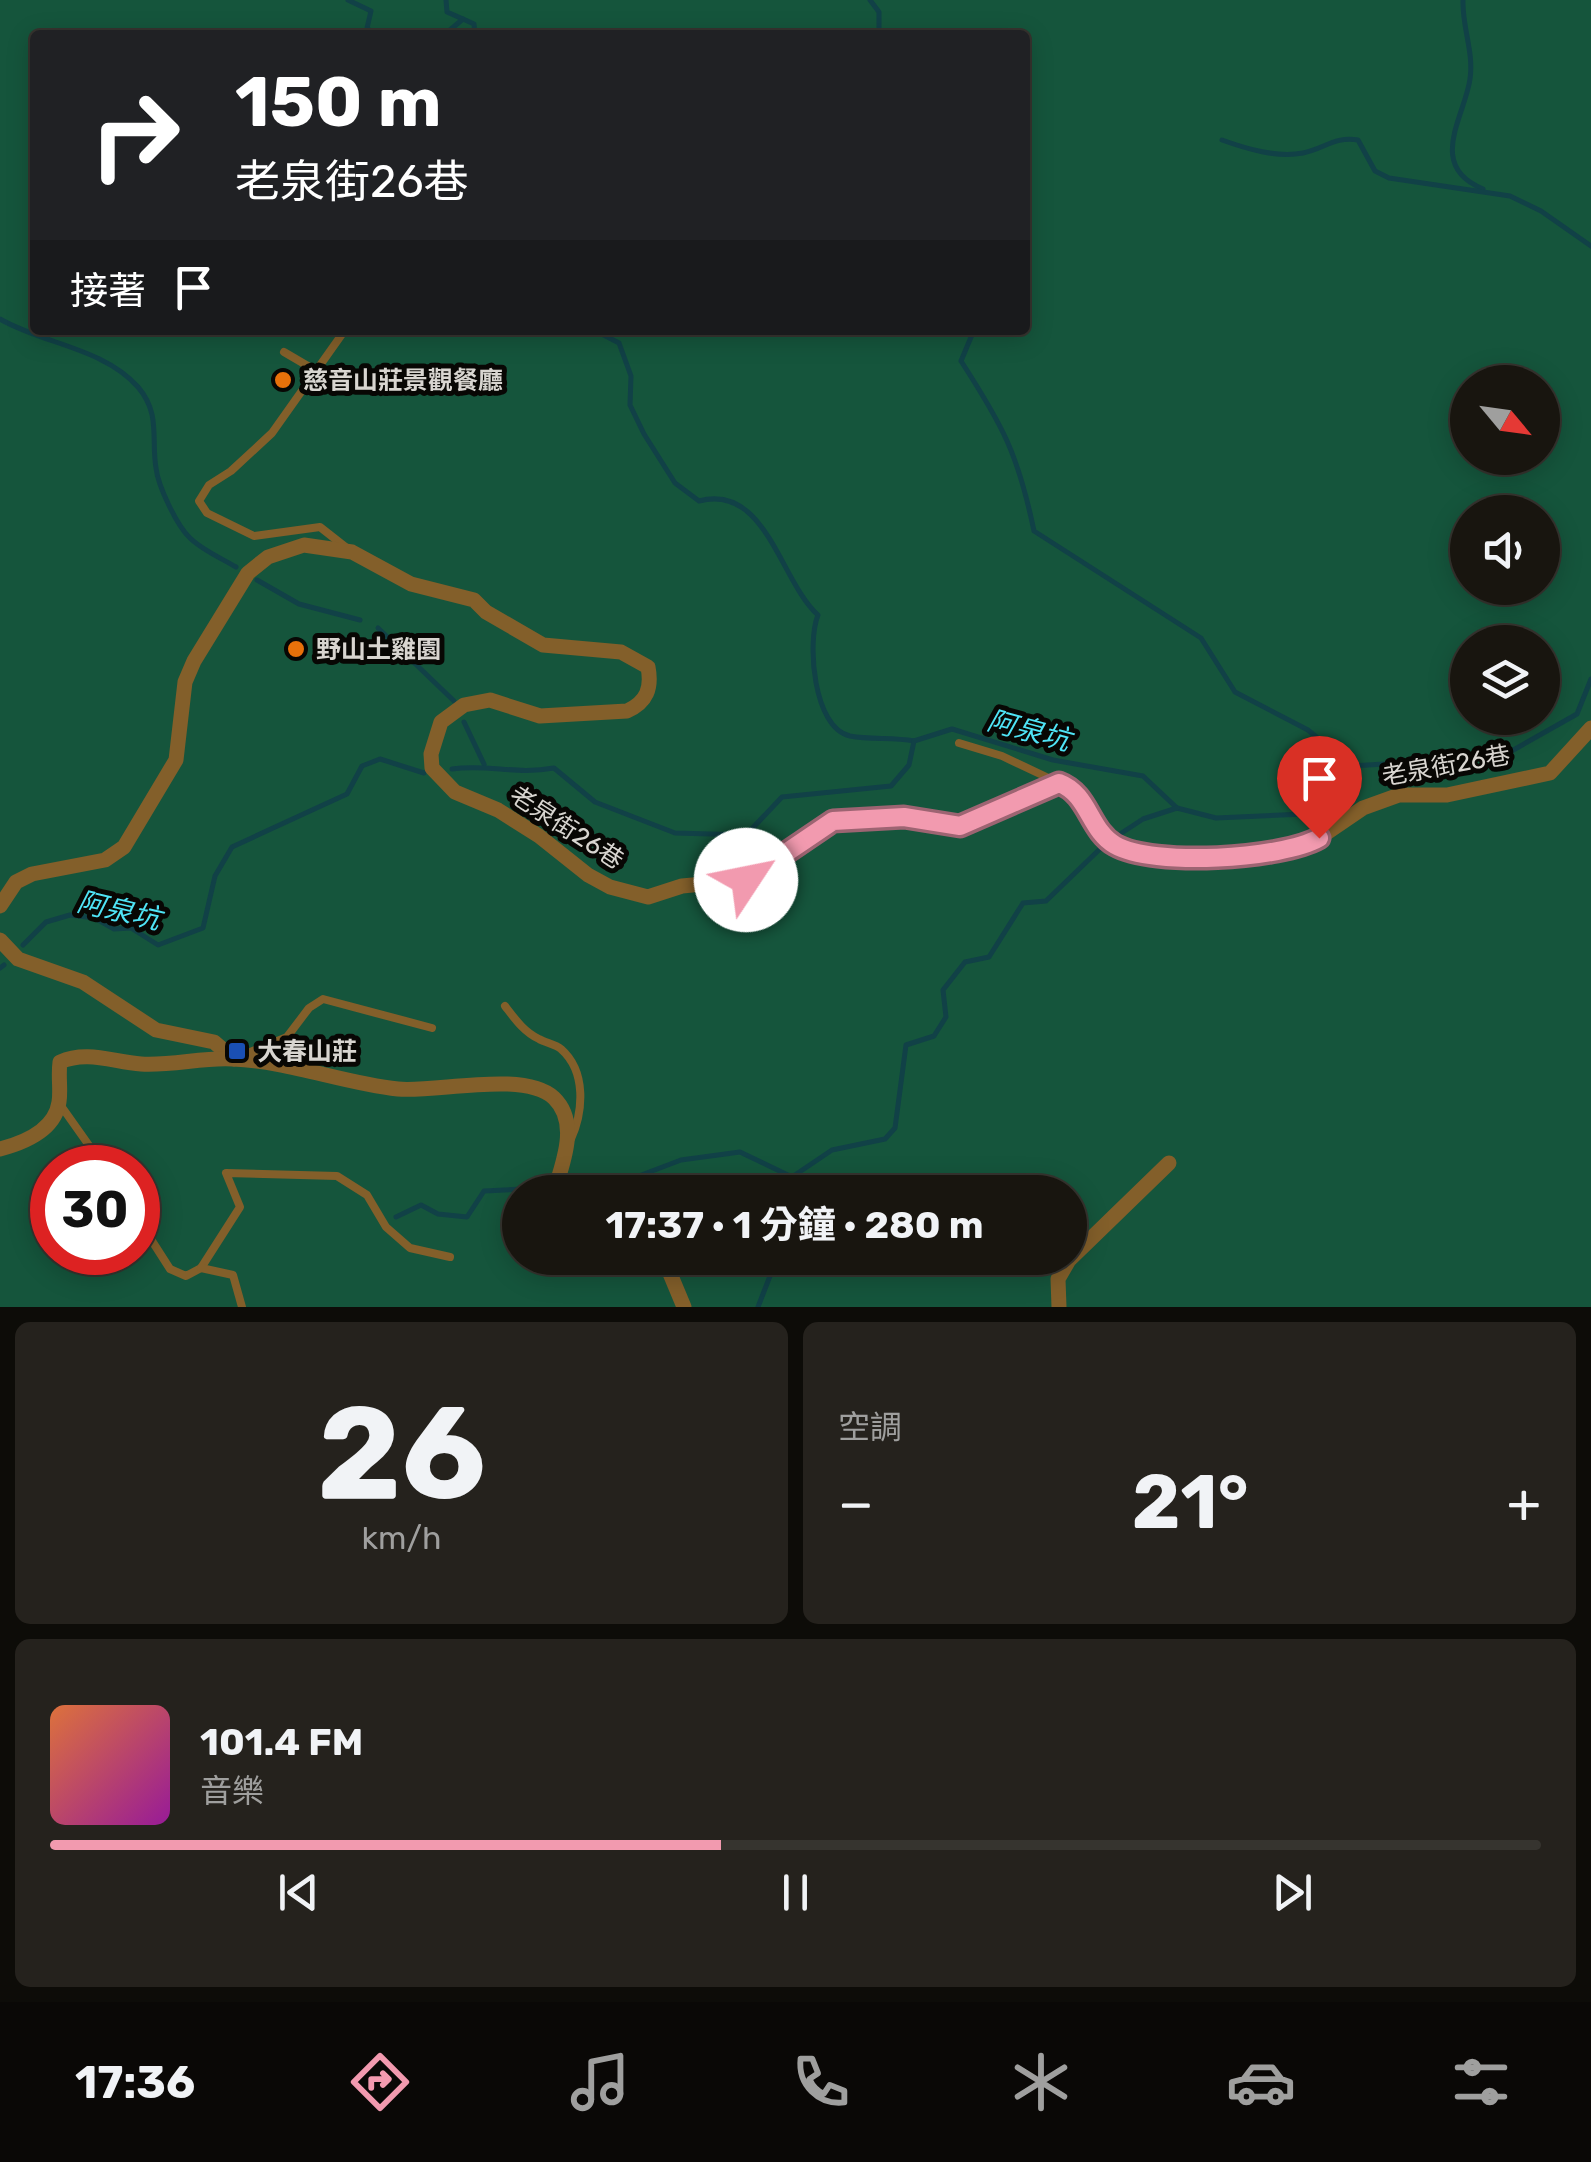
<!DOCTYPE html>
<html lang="zh-TW">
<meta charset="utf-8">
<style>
body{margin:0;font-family:Rubik,"Noto Sans TC",sans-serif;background:#25221d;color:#f1f3f6;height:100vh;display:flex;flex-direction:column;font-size:38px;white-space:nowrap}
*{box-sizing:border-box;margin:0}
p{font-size:32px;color:#9f9f9e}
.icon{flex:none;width:55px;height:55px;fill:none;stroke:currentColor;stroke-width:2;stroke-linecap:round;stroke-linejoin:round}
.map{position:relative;height:1307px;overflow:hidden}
.drawer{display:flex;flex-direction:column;gap:15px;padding:15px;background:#0d0c08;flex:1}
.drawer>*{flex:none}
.guide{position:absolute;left:30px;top:30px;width:1000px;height:305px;border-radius:10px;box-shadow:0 5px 25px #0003,0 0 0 2px #36342f;background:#202124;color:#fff;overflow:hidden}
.needle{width:65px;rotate:119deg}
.tools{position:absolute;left:1450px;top:365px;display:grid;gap:20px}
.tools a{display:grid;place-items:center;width:110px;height:110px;border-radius:50%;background:#18150f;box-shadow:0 5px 25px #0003,0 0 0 2px #36342f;font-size:50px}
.speed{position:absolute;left:30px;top:1145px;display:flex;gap:20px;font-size:50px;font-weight:700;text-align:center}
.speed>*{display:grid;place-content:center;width:130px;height:130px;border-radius:50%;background:#18150f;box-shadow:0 5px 25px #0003,0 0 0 2px #36342f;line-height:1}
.speed .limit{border:15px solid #d22;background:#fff;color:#111}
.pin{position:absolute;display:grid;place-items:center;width:85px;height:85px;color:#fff;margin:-102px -42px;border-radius:50% 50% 50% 0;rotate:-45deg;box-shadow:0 0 10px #0007}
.pin .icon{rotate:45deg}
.me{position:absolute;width:110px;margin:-55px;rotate:56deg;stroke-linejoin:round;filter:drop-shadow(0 0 8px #0008)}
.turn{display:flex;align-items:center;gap:35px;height:210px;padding:0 40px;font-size:45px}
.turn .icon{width:130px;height:130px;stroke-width:2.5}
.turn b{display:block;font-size:70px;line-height:85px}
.then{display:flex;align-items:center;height:95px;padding:0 40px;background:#0003;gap:20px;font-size:38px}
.big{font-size:75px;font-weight:700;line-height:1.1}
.drawer .widget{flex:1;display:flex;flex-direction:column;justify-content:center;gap:15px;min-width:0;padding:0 35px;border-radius:15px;background:#25221d}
.drawer .dial{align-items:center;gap:0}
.dial b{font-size:130px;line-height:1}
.song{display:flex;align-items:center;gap:30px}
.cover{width:120px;height:120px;border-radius:15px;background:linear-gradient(135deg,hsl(20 70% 55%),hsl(300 70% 35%))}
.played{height:10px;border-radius:5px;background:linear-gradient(90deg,#f29aaf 45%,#36342f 45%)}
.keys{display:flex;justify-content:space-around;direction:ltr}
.heat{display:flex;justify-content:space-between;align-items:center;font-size:55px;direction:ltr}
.drawer .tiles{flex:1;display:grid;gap:15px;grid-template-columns:1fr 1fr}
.widget:last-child{grid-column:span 2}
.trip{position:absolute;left:502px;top:1175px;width:585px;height:100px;border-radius:50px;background:#18150f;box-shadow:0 5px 25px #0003,0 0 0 2px #36342f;font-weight:700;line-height:100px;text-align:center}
.tabs{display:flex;height:160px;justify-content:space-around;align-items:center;background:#0a0806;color:#9f9f9e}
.tabs .icon{width:70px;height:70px}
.tabs .on{color:#f29aaf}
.tabs b{font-size:45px;color:#f1f3f6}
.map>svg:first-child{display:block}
</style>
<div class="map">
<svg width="1591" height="1307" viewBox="0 0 1591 1307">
<rect width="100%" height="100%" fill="#201c14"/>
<path fill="#15553c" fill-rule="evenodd" d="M0,0H1591V1307H0ZM35,35H1025V330H35ZM1468,382H1542V458H1468ZM1468,512H1542V588H1468ZM1468,642H1542V718H1468ZM52,1168H138V1252H52ZM520,1192H1070V1258H520Z"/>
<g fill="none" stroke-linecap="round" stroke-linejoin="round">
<g stroke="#114147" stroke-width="5">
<polyline points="348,0 371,11 367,28 375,35 384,31 391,35"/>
<polyline points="446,0 447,12 463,19"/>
<polyline points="870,0 879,12 879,35"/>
<path d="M1463,0C1462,27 1474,52 1470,79C1465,116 1426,166 1483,189"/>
<polyline points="444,35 463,19 474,24 475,35"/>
<path d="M1222,140C1247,149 1277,158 1303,153C1324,149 1335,136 1358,140L1375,171L1389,178L1510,196L1541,211L1591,246"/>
<path d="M0,319C43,344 104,348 138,387C161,414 151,439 156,468C158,486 177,526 190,538C202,550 221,558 236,567"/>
<path d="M594,330L619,343L631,376L630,405L644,434L675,483L699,501C766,483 780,581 818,615C807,642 813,728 850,736C871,740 893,737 914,741"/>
<path d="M974,330L961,361C1003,426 1018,454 1034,531L1201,638L1235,692L1308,730L1351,766"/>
<polyline points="257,580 299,604 360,620"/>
<polyline points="378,628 454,701"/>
<polyline points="464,722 484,764"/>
<path d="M452,769C489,764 516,775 554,768L595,802L675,833L746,835L782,797L891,786L909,765L914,741L952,729L1053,760L1143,776L1177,808L1216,818L1304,814L1351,766L1501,757L1577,714L1591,679"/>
<polyline points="1117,836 1143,819 1177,808"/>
<polyline points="23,945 46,922 70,915 95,918 114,929 131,928 158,945 203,928 215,876 232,847 347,794 362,766 380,759 424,773"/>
<polyline points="0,968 4,965"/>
<polyline points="570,1187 623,1182 681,1160 740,1152 792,1177"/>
<polyline points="789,1192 792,1177 832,1150 885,1139 895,1128 906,1045 934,1036 946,1017 943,990 965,962 989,957 1023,903 1046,901 1103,846"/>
<polyline points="396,1217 421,1205 438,1214 467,1217 484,1191 541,1188"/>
<polyline points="758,1307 777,1258"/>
</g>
<g stroke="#835f2a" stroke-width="8">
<polyline points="345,330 272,433 231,471 209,485 199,501 207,513 254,536 320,527 348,549"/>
<polyline points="284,352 313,369"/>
<polyline points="959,743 1002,756 1059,783"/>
<path d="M505,1006C515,1019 524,1032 539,1039C546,1043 555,1044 561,1049C587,1072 583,1112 571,1139"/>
<polyline points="243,1055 287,1037 309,1008 323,999 432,1028"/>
<polyline points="59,1103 105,1168"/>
<polyline points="138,1219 170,1269 186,1276 201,1268 240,1207 226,1173 337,1176 367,1195 386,1227 410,1248 450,1257"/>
<polyline points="201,1268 233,1275 242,1307"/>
</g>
<g stroke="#835f2a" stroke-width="15">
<path d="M0,906L16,882L32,874L105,860L124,847L176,760L185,682L194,661L248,573L268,557L304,545L352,552L411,584L474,600L486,612L543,645L621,652L648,667C652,688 647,702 627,711L540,716L490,700L464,705L441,722L431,754L432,768L455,792L498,810L539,836L588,875L610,887L648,897L682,886L746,880L833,821L904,817L960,827L1059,783L1079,794L1106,838L1126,850L1183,856L1285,853L1319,838L1363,808L1399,795H1447L1550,773L1591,728"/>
<polyline points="0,940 18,959 83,982 156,1030 214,1042 234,1059"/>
<path d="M0,1149C23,1143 55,1130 59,1102C61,1090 58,1076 60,1062C87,1050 113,1062 141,1064C172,1066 203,1057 233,1059C288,1061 343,1083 398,1089C435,1093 524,1070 554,1098C580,1123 562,1165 554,1192"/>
<polyline points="652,1258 669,1271 684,1307"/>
<polyline points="1059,1307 1058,1279 1069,1260 1169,1163"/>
</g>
</g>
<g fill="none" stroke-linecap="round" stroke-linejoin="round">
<defs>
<path id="route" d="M746,880L833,821L904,817L960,826L1059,783C1089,794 1089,830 1115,845C1153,867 1282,859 1319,838"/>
</defs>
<use href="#route" stroke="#9d6472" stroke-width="25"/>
<use href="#route" stroke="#f29aaf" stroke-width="18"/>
</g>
<g fill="#e8710a" stroke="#080704" stroke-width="4">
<circle cx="283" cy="380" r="10"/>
<circle cx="296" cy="649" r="10"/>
</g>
<rect fill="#1a4fb4" stroke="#080704" stroke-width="4" x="227" y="1041" width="20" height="20" rx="5"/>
<g text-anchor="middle" stroke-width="10" stroke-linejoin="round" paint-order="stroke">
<g font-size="25" font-weight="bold" fill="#d8d5d0" stroke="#080704" text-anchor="start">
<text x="303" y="389">慈音山莊景觀餐廳</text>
<text x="316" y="658">野山土雞園</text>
<text x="257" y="1060">大春山莊</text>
</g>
<g font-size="25" fill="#d8d5d0" stroke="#080704">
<text transform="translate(1446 765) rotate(-10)" y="9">老泉街26巷</text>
<text transform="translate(567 827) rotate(33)" y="9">老泉街26巷</text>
</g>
<g font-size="28" font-style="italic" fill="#4fe4f6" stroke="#080704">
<text transform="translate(1029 730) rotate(15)" y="10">阿泉坑</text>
<text transform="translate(119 910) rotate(13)" y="10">阿泉坑</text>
</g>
</g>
</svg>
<div class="tools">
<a><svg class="needle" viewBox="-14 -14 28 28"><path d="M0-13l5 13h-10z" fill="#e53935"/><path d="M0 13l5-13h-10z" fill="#9f9f9e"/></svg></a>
<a><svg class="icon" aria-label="sound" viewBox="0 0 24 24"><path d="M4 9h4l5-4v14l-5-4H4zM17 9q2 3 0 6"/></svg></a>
<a><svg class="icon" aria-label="layers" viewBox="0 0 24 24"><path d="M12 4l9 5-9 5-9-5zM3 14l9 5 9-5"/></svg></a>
</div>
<div class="speed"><div class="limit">30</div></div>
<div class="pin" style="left:1319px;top:838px;background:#d93025"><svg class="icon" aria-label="arrive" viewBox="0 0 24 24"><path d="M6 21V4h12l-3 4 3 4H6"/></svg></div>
<svg class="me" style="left:746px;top:880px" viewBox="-20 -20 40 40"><circle r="19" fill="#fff"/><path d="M0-13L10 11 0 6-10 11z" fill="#f29aaf"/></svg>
<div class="trip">17:37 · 1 分鐘 · 280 m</div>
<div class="guide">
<div class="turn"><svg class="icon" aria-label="right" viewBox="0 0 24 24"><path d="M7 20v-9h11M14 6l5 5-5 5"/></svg><div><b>150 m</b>老泉街26巷</div></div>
<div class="then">接著<svg class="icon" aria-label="arrive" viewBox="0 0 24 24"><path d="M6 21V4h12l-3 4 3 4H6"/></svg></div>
</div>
</div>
<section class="drawer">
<div class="tiles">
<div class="widget dial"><b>26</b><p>km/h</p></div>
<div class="widget"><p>空調</p>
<div class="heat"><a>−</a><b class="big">21°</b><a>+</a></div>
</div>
<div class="widget">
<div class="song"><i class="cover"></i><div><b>101.4 FM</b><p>音樂</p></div></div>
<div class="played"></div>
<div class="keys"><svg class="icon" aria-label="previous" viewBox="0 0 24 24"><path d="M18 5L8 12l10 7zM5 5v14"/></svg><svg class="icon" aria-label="pause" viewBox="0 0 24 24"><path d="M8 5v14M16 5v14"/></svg><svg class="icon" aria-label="next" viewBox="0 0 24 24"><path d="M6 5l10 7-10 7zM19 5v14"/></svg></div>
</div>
</div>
</section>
<nav class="tabs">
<b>17:36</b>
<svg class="icon on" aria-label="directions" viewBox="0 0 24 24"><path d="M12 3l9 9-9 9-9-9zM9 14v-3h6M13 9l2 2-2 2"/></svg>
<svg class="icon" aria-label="music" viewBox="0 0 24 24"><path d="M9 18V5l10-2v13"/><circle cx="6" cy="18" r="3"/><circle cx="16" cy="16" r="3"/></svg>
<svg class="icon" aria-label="phone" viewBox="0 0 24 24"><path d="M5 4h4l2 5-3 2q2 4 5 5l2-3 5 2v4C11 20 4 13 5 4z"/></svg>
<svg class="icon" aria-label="climate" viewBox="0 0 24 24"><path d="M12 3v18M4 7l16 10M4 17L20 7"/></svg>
<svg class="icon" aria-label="car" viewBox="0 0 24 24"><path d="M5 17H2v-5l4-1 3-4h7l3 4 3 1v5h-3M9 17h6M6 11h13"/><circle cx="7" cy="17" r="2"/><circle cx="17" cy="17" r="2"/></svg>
<svg class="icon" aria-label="filters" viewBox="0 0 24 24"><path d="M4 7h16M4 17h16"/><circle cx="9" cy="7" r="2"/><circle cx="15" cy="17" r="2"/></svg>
</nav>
